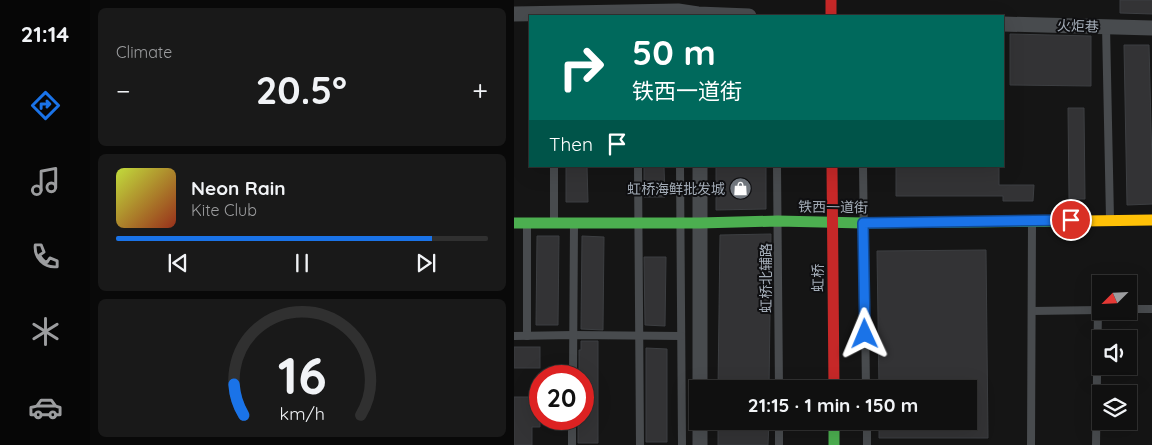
<!DOCTYPE html>
<meta charset="utf-8">
<style>
body{margin:0;font-family:Quicksand,"Noto Sans SC",sans-serif;background:#191919;color:#f1f3f6;height:100vh;display:flex;flex-direction:column;font-size:19px;white-space:nowrap}
*{box-sizing:border-box;margin:0}
p{font-size:16px;color:#9c9d9f}
.icon{flex:none;width:28px;height:28px;fill:none;stroke:currentColor;stroke-width:2;stroke-linecap:round;stroke-linejoin:round}
.map{position:relative;flex:1;overflow:hidden}
.drawer{display:flex;flex-direction:column;gap:8px;padding:8px;background:#090909;width:424px}
.drawer>*{flex:none}
.guide{position:absolute;left:15px;top:15px;width:475px;height:152px;border-radius:0px;box-shadow:0 5px 20px #0002,0 0 0 1px #303030;background:#00695c;color:#fff;overflow:hidden}
.needle{width:32px;rotate:246deg}
.tools{position:absolute;left:578px;top:275px;display:grid;gap:10px}
.tools a{display:grid;place-items:center;width:45px;height:45px;border-radius:0px;background:#101010;box-shadow:0 5px 20px #0002,0 0 0 1px #303030;font-size:25px}
.speed{position:absolute;left:15px;top:365px;display:flex;gap:10px;font-size:25px;font-weight:700;text-align:center}
.speed>*{display:grid;place-content:center;width:65px;height:65px;border-radius:50%;background:#101010;box-shadow:0 5px 20px #0002,0 0 0 1px #303030;line-height:1}
.speed .limit{border:8px solid #d22;background:#fff;color:#111}
.pin{position:absolute;display:grid;place-items:center;width:42px;height:42px;color:#fff;margin:-21px;border:2px solid #fff;border-radius:50%;box-shadow:0 1px 5px #0007}
.me{position:absolute;width:55px;margin:-28px;rotate:359deg;stroke-linejoin:round;filter:drop-shadow(0 0 4px #0008)}
.turn{display:flex;align-items:center;gap:18px;height:105px;padding:0 20px;font-size:22px}
.turn .icon{width:65px;height:65px;stroke-width:2.5}
.turn b{display:block;font-size:35px;line-height:42px}
.then{display:flex;align-items:center;height:48px;padding:0 20px;background:#0003;gap:10px;font-size:19px}
.big{font-size:38px;font-weight:700;line-height:1.1}
.drawer .card{flex:1;display:flex;flex-direction:column;justify-content:center;gap:8px;min-width:0;padding:0 18px;border-radius:8px;background:#191919}
.drawer .dial{align-items:center;gap:0}
.dial svg{height:130px;overflow:visible;fill:none;stroke:#303030;stroke-width:7;stroke-linecap:round;text-anchor:middle}
.dial text{fill:#f1f3f6;stroke:none}
.song{display:flex;align-items:center;gap:15px}
.cover{width:60px;height:60px;border-radius:8px;background:linear-gradient(135deg,hsl(70 70% 55%),hsl(10 70% 35%))}
.played{height:5px;border-radius:2px;background:linear-gradient(90deg,#1a73e8 85%,#303030 85%)}
.keys{display:flex;justify-content:space-around;direction:ltr}
.heat{display:flex;justify-content:space-between;align-items:center;font-size:28px;direction:ltr}
.trip{position:absolute;left:175px;top:380px;width:288px;height:50px;border-radius:0px;background:#101010;box-shadow:0 5px 20px #0002,0 0 0 1px #303030;font-weight:700;line-height:50px;text-align:center}
main{display:flex;flex:1;min-height:0}
.dock{display:flex;flex-direction:column;width:90px;justify-content:space-around;align-items:center;background:#060606;color:#9c9d9f}
.dock .icon{width:35px;height:35px}
.dock .selected{color:#1a73e8}
.dock b{font-size:22px;color:#f1f3f6}
.map>svg:first-child{display:block}
</style>
<main>
<nav class="dock">
<b>21:14</b>
<svg class="icon selected" aria-label="directions" viewBox="0 0 24 24"><path d="M12 3l9 9-9 9-9-9zM9 14v-3h6M13 9l2 2-2 2"/></svg>
<svg class="icon" aria-label="music" viewBox="0 0 24 24"><path d="M9 18V5l10-2v13"/><circle cx="6" cy="18" r="3"/><circle cx="16" cy="16" r="3"/></svg>
<svg class="icon" aria-label="phone" viewBox="0 0 24 24"><path d="M5 4h4l2 5-3 2q2 4 5 5l2-3 5 2v4C11 20 4 13 5 4z"/></svg>
<svg class="icon" aria-label="climate" viewBox="0 0 24 24"><path d="M12 3v18M4 7l16 10M4 17L20 7"/></svg>
<svg class="icon" aria-label="car" viewBox="0 0 24 24"><path d="M5 17H2v-5l4-1 3-4h7l3 4 3 1v5h-3M9 17h6M6 11h13"/><circle cx="7" cy="17" r="2"/><circle cx="17" cy="17" r="2"/></svg>
</nav>
<section class="drawer">
<div class="card"><p>Climate</p>
<div class="heat"><a>−</a><b class="big">20.5°</b><a>+</a></div>
</div>
<div class="card">
<div class="song"><i class="cover"></i><div><b>Neon Rain</b><p>Kite Club</p></div></div>
<div class="played"></div>
<div class="keys"><svg class="icon" aria-label="previous" viewBox="0 0 24 24"><path d="M18 5L8 12l10 7zM5 5v14"/></svg><svg class="icon" aria-label="pause" viewBox="0 0 24 24"><path d="M8 5v14M16 5v14"/></svg><svg class="icon" aria-label="next" viewBox="0 0 24 24"><path d="M6 5l10 7-10 7zM19 5v14"/></svg></div>
</div>
<div class="card dial"><svg viewBox="0 0 100 80">
<path d="M14 69A42 42 0 1 1 86 69"/>
<path d="M14 69A42 42 0 0 1 8 50" stroke="#1a73e8"/>
<text x="50" y="56" font-size="32" font-weight="700">16</text>
<text x="50" y="72" font-size="11">km/h</text>
</svg></div>
</section>
<div class="map">
<svg width="639" height="445" viewBox="0 0 639 445">
<rect width="100%" height="100%" fill="#151515"/>
<g fill="#333335" stroke="#3d3f42">
<polygon points="606,0 639,0 639,14 606,13"/>
<polygon points="496,34 577,36 577,86 496,85"/>
<polygon points="610,45 635,45 639,204 613,205"/>
<polygon points="554,108 570,108 571,199 555,199"/>
<polygon points="52,166 73,166 74,202 52,202"/>
<polygon points="130,166 150,166 151,197 130,197"/>
<polygon points="202,166 252,166 252,209 202,210"/>
<polygon points="382,166 485,166 485,185 520,185 519,201 489,201 489,196 382,196"/>
<polygon points="257,234 255,389 204,389 206,235"/>
<polygon points="23,236 45,236 44,325 22,325"/>
<polygon points="68,236 90,237 89,330 67,329"/>
<polygon points="472,250 474,438 365,438 365,421 454,421 454,389 365,389 363,251"/>
<polygon points="130,257 152,257 151,326 131,325"/>
<polygon points="67,341 84,341 84,443 64,443 64,419 69,419 69,376 65,376 65,350 67,350"/>
<rect x="0" y="347" width="26" height="21"/>
<polygon points="132,348 153,349 153,442 132,442"/>
<polygon points="0,397 26,397 26,427 18,427 18,445 0,445"/>
<polygon points="204,421 255,421 254,445 204,445"/>
</g>
<g fill="none" stroke-linecap="round" stroke-linejoin="round">
<g stroke="#484b4e" stroke-width="8">
<polyline points="592,26 596,219"/>
<polyline points="40,166 40,221"/>
<polyline points="124,166 126,445"/>
<polyline points="166,166 168,445"/>
<polyline points="263,166 265,389"/>
<polyline points="349,166 352,389"/>
<polyline points="13,225 13,336"/>
<polyline points="614,309 639,309"/>
<polyline points="518,311 586,310"/>
<polyline points="0,336 59,335 167,336"/>
<polyline points="59,376 60,223"/>
<polyline points="265,421 265,445"/>
<polyline points="353,421 353,445"/>
<polyline points="58,445 58,419"/>
<polyline points="517,445 518,222"/>
<polyline points="582,445 584,310"/>
</g>
<g stroke="#484b4e" stroke-width="15">
<polyline points="0,14 164,11 184,14 235,16"/>
<polyline points="489,24 639,28"/>
<polyline points="186,166 186,389"/>
<polyline points="186,445 186,421"/>
</g>
<g stroke="#4caf50" stroke-width="11">
<polyline points="0,223 186,223 264,221 349,223 571,221"/>
<polyline points="320,421 320,445"/>
</g>
<polyline stroke="#ffc107" stroke-width="11" points="571,221 639,220"/>
<polyline stroke="#c62828" stroke-width="11" points="317,0 317,16"/>
<polyline stroke="#c62828" stroke-width="11" points="318,166 320,389"/>
</g>
<g fill="none" stroke-linecap="round" stroke-linejoin="round">
<defs>
<polyline id="route" points="351,334 349,223 557,220"/>
</defs>
<use href="#route" stroke="#114b97" stroke-width="12"/>
<use href="#route" stroke="#1a73e8" stroke-width="9"/>
</g>
<defs>
<symbol id="shop-disc" viewBox="-11 -11 22 22"><circle r="9.5" fill="#72787f" stroke="#0f0f11"/><path d="M-5-2.5h2.3a2.7 3.5 0 0 1 5.4 0H5L5.5 6h-11ZM-1.5-2.5h3a1.5 2.3 0 0 0-3 0Z" fill="#fff"/></symbol>
</defs>
<g fill-rule="evenodd">
<use href="#shop-disc" x="214" y="176" width="25" height="25"/>
</g>
<g text-anchor="middle" stroke-width="4" stroke-linejoin="round" paint-order="stroke">
<g font-size="14" fill="#a4adb8" stroke="#0f0f11">
<text transform="translate(564 26) rotate(2)" y="5">火炬巷</text>
<text transform="translate(319 207) rotate(1)" y="5">铁西一道街</text>
<text transform="translate(252 278) rotate(-90)" y="5">虹桥北辅路</text>
<text transform="translate(304 278) rotate(-90)" y="5">虹桥</text>
</g>
<g font-size="14" fill="#a4adb8" stroke="#0f0f11" text-anchor="end">
<text x="211" y="194">虹桥海鲜批发城</text>
</g>
</g>
</svg>
<div class="tools">
<a><svg class="needle" viewBox="-14 -14 28 28"><path d="M0-13l5 13h-10z" fill="#e53935"/><path d="M0 13l5-13h-10z" fill="#9c9d9f"/></svg></a>
<a><svg class="icon" aria-label="sound" viewBox="0 0 24 24"><path d="M4 9h4l5-4v14l-5-4H4zM17 9q2 3 0 6"/></svg></a>
<a><svg class="icon" aria-label="layers" viewBox="0 0 24 24"><path d="M12 4l9 5-9 5-9-5zM3 14l9 5 9-5"/></svg></a>
</div>
<div class="speed"><div class="limit">20</div></div>
<div class="pin" style="left:557px;top:220px;background:#d93025"><svg class="icon" aria-label="arrive" viewBox="0 0 24 24"><path d="M6 21V4h12l-3 4 3 4H6"/></svg></div>
<svg class="me" style="left:351px;top:334px" viewBox="-20 -20 40 40"><path d="M0-17L14 15 0 8-14 15z" fill="#1a73e8" stroke="#fff" stroke-width="4"/></svg>
<div class="trip">21:15 · 1 min · 150 m</div>
<div class="guide">
<div class="turn"><svg class="icon" aria-label="right" viewBox="0 0 24 24"><path d="M7 20v-9h11M14 6l5 5-5 5"/></svg><div><b>50 m</b>铁西一道街</div></div>
<div class="then">Then<svg class="icon" aria-label="arrive" viewBox="0 0 24 24"><path d="M6 21V4h12l-3 4 3 4H6"/></svg></div>
</div>
</div>
</main>
